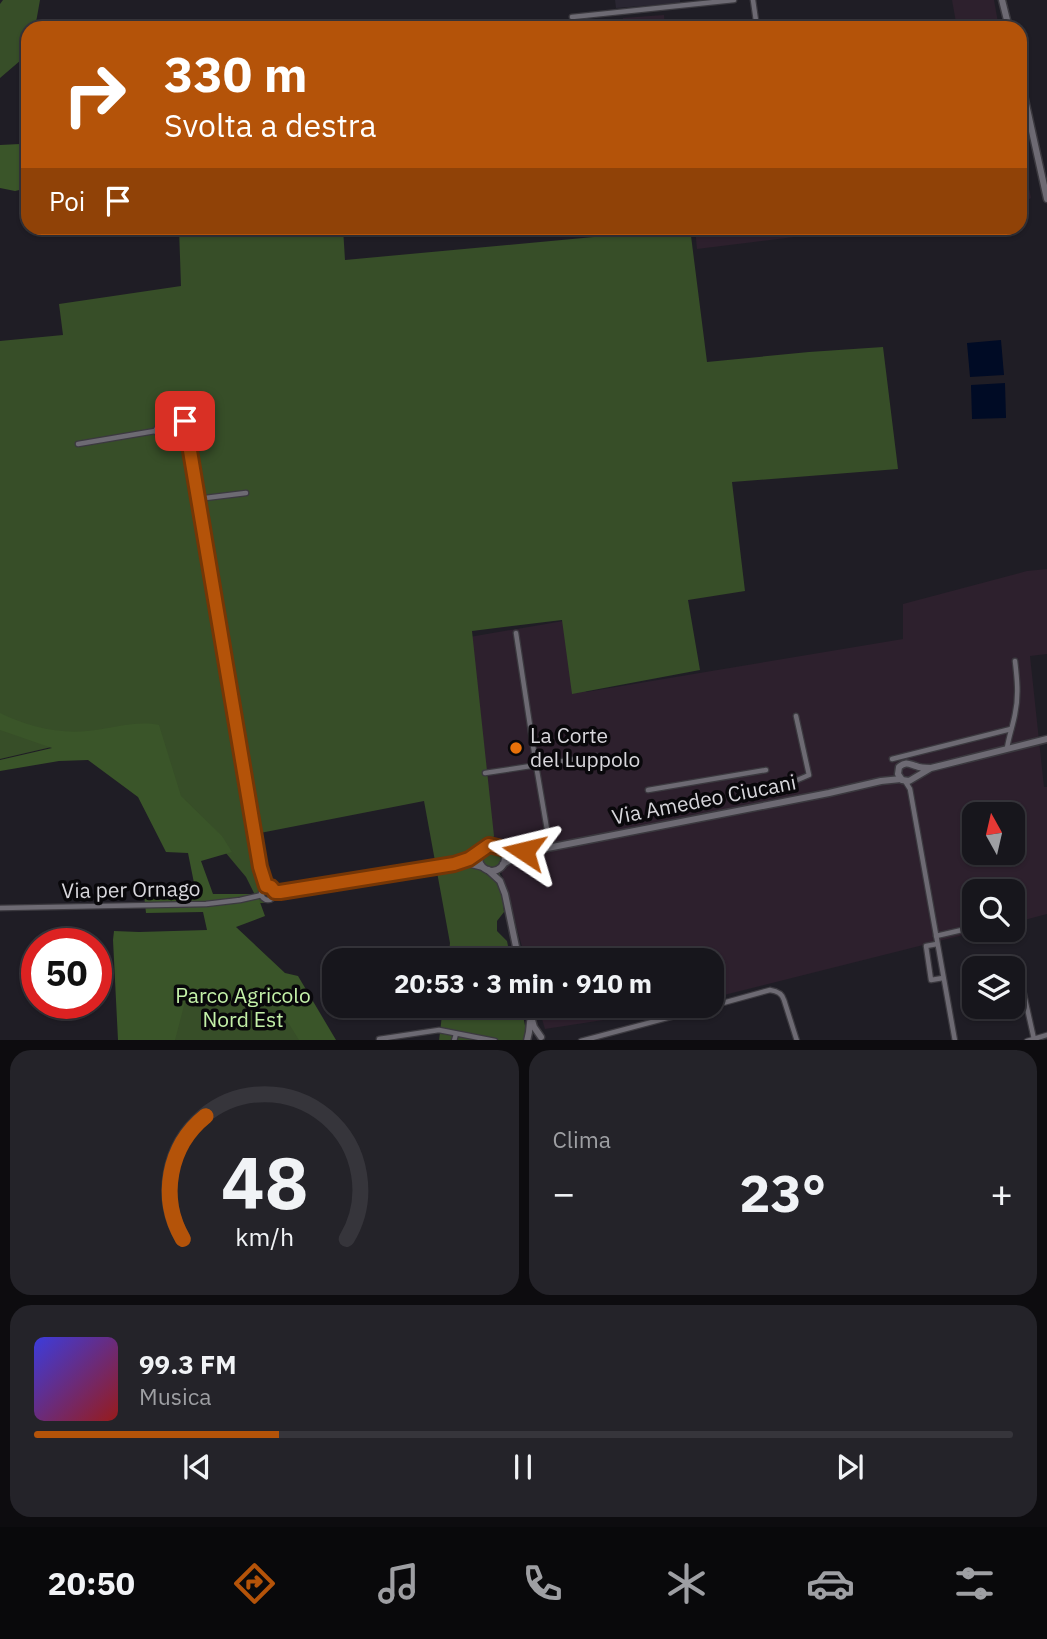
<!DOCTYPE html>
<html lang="it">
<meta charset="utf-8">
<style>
body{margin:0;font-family:"IBM Plex Sans",sans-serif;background:#242329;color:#f1f3f6;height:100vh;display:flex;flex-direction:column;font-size:26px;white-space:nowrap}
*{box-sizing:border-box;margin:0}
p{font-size:23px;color:#9e9fa3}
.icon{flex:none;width:38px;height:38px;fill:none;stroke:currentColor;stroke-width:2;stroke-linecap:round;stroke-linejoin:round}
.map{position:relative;height:1040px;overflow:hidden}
.side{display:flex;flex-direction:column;gap:10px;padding:10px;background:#0d0c0f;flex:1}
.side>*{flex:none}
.top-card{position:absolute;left:21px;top:21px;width:1006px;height:214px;border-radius:21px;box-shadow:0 2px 5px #0004,0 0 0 2px #36353b;background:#b45309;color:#fff;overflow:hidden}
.needle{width:46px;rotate:352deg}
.buttons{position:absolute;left:962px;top:802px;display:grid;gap:14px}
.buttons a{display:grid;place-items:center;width:63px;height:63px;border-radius:14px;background:#17161c;box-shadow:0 2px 5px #0004,0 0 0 2px #36353b;font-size:35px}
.speed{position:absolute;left:21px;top:928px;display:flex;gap:14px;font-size:35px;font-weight:700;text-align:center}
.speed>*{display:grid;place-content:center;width:91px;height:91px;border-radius:50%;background:#17161c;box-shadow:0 2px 5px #0004,0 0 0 2px #36353b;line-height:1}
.speed .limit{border:10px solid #d22;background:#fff;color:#111}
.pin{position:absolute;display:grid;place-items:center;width:60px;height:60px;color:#fff;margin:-30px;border-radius:14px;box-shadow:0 4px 10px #0006}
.me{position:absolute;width:77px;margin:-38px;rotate:280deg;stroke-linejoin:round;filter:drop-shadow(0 0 5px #0008)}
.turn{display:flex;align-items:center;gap:24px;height:147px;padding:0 28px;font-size:32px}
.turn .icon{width:91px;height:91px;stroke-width:2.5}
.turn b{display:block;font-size:49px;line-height:60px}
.then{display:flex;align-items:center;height:66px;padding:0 28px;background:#0003;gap:14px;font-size:26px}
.big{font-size:52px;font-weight:800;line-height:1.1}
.side .widget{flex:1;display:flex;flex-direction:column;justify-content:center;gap:10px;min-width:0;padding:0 24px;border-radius:21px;background:#242329}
.side .dial{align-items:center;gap:0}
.dial svg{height:182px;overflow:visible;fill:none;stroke:#36353b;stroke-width:7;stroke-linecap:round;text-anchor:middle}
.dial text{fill:#f1f3f6;stroke:none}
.song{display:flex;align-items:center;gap:21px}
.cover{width:84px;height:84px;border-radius:10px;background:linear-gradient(135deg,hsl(240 70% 55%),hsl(0 70% 35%))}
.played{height:7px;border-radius:4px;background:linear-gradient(90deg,#b45309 25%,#36353b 25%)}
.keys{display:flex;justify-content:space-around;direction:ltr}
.heat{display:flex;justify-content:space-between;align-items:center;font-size:38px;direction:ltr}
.side .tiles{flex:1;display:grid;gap:10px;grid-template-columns:1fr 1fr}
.widget:last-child{grid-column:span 2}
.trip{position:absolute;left:322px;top:948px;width:402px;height:70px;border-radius:21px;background:#17161c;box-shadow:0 2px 5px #0004,0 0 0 2px #36353b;font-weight:800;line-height:70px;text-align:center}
.dock{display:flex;height:112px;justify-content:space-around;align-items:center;background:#09090b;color:#9e9fa3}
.dock .icon{width:49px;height:49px}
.dock .on{color:#b45309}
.dock b{font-size:32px;color:#f1f3f6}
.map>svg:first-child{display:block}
</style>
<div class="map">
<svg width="1047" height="1041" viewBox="0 0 1047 1041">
<rect width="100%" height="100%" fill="#1f1d25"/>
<polygon fill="#2a2632" points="615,0 680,0 680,3 616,8"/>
<g fill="#2d202d" fill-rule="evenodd">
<polygon points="952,0 994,0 999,28 957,28"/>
<polygon points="664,15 665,28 623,28 623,18"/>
<polygon points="1020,143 1031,198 1020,204"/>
<polygon points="695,228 866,228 697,249"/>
<path d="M1047,569V654L1030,656L1044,787H1047V914L1013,923V891H975V929H987L712,998V961H526L492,838L458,639L575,619L586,692L903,639V604L1027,571ZM975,814H1013V852H975Z"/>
<polygon points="538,1006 678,1006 655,1012 545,1029"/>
</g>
<g fill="#374e28">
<polygon points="3,0 40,0 35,28 28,28 28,54 0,78 0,4"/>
<polygon points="179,228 343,228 345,260 690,228 707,362 809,352 883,347 898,469 732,482 745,591 688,600 700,670 572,694 562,620 472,631 494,836 489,845 489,848 498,851 501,858 499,864 504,912 497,921 497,931 507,941 511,961 448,961 450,943 424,801 255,834 264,903 259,903 246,877 215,840 73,742 0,759 0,341 63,335 59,304 181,286"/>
<polygon points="275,991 305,1040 145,1040 179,995"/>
<polygon points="443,1006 521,1006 528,1040 439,1041"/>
</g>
<g fill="#3a5529">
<polygon points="28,127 28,188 15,191 0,188 0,145 20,144"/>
<path d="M0,713C26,726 58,734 87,731C110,729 135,720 159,725L181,796L222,836L232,852L201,861L213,894H257L265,916L236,927L285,973L298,976L336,1040H299L271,995L185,1002L175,1040H118L113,940L114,931L139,932L207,930L203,912L146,913L144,895L163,888L185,886L189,889L195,888L188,853L166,852L138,797L88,760L59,761L0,771V760L52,748L0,730Z"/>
</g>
<g fill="#000b25">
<polygon points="1001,340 1004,375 970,377 967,343"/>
<polygon points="1005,383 1006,418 972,419 971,385"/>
</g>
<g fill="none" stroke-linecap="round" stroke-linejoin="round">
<defs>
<g id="minor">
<polyline points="753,0 757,28"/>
<polyline points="572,17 734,0"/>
<polyline points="155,431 159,425 185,421 260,867 266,886"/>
<polyline points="78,444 155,431 160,436 187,433"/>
<polyline points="197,499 246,493"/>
<polyline points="516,633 536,765 550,847"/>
<path d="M1007,748C1009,736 1013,725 1015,714C1019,696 1017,678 1015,661"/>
<polyline points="892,759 1011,729"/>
<polyline points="485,773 596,756"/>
<polyline points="905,781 910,789 955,1041"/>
<polyline points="788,784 809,775 796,716"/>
<polyline points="648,790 766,770"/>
<polyline points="459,863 470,858 481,851"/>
<circle cx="268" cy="893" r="7"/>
<polyline points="275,892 454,864 468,864 484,868"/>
<polyline points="0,908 206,904 240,900 262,895"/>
<polyline points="1013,917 1022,912"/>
<polyline points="936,936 975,927"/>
<polyline points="937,944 926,946 931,980 943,978"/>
<polyline points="1023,990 1034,1039"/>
<path d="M712,1006L770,990C777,991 782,993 784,1000L797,1041"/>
<polyline points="379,1041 379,1039 439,1030 495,1041"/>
<polyline points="454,1041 456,1034"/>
<polyline points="581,1041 712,1006"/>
<polyline points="1027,1041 1047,1035"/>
</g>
<g id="secondary">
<polyline points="1002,0 1009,28"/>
<polyline points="1020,77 1047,199"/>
<path d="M931,768C926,768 920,768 916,766C909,764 906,761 899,767L898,774L902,780L909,781L931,768L1047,739"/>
<circle cx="492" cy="858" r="13"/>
<polyline points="500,848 524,851"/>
<polyline points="503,864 519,855 532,851 829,793 881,781 901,779"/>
<polyline points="488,870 500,881 505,894 519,961"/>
<polyline points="528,1006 534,1027 541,1037"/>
<polyline points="527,1041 529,1032 530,1022"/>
</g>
</defs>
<use href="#minor" stroke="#3b393f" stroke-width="7"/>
<use href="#secondary" stroke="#3b393f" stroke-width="9"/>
<use href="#minor" stroke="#6d6a73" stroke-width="4.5"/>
<use href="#secondary" stroke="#6d6a73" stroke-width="6"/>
</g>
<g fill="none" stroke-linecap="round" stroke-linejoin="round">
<defs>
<polyline id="route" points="185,421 260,867 266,886 271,887 275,892 280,892 454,864 469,859 489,845 514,851 524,851"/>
</defs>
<use href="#route" stroke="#753606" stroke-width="18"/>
<use href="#route" stroke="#b45309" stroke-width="12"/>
</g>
<circle fill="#e8710a" stroke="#09080b" stroke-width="2.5" cx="516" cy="748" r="7"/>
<g text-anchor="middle" stroke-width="7" stroke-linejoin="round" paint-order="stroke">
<g font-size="21" fill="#d8d7dc" stroke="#09080b" text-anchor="start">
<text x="530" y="743">La Corte<tspan x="530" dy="24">del Luppolo</tspan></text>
</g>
<g font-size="21" fill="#d8d7dc" stroke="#09080b">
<text transform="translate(704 800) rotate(-11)" y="7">Via Amedeo Ciucani</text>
<text transform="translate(131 890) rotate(-1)" y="7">Via per Ornago</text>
</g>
<g font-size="21" fill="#c4f1a9" stroke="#09080b">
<text x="243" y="1003">Parco Agricolo<tspan x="243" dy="24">Nord Est</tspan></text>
</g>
</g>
</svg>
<div class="buttons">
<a><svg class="needle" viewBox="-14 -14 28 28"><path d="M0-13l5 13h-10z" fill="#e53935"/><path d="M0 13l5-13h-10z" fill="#9e9fa3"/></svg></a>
<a><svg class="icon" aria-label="search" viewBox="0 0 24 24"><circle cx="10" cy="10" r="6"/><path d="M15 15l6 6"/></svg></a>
<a><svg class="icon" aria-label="layers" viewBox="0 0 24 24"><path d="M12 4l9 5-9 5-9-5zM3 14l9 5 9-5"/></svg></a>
</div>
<div class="speed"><div class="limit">50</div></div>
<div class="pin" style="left:185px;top:421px;background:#d93025"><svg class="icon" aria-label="arrive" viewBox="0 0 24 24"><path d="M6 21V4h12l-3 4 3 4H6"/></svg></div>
<svg class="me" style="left:524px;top:851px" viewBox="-20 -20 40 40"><path d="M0-17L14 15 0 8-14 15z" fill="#b45309" stroke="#fff" stroke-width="4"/></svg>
<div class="trip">20:53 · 3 min · 910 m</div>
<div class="top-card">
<div class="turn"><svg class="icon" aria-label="right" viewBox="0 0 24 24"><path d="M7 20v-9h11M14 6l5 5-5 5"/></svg><div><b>330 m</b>Svolta a destra</div></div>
<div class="then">Poi<svg class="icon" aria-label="arrive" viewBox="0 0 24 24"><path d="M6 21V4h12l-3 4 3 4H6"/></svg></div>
</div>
</div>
<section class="side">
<div class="tiles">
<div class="widget dial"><svg viewBox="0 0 100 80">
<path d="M14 69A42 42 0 1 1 86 69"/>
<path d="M14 69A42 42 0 0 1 24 15" stroke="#b45309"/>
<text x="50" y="56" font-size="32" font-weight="700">48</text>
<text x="50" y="72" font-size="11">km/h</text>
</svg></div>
<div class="widget"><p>Clima</p>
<div class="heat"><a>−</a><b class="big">23°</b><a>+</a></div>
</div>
<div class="widget">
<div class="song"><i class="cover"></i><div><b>99.3 FM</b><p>Musica</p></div></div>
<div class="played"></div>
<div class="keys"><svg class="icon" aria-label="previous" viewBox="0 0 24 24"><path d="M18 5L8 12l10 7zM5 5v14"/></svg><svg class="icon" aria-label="pause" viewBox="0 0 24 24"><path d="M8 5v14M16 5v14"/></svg><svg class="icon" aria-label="next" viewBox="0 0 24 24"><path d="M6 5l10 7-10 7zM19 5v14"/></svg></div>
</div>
</div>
</section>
<nav class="dock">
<b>20:50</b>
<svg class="icon on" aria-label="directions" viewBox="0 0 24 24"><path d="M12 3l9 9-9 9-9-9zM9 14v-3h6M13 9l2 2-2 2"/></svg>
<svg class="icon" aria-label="music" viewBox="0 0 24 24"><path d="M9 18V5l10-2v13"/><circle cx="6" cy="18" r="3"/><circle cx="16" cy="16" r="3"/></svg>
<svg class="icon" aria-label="phone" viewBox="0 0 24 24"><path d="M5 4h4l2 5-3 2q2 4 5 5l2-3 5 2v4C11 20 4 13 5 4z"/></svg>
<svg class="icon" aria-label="climate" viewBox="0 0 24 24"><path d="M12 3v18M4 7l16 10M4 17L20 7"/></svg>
<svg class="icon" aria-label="car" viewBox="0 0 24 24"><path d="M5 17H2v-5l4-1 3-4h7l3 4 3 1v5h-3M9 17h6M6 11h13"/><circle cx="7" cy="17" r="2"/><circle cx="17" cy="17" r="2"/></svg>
<svg class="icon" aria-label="filters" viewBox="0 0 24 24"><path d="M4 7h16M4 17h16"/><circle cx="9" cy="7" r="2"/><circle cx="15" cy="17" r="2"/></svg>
</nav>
